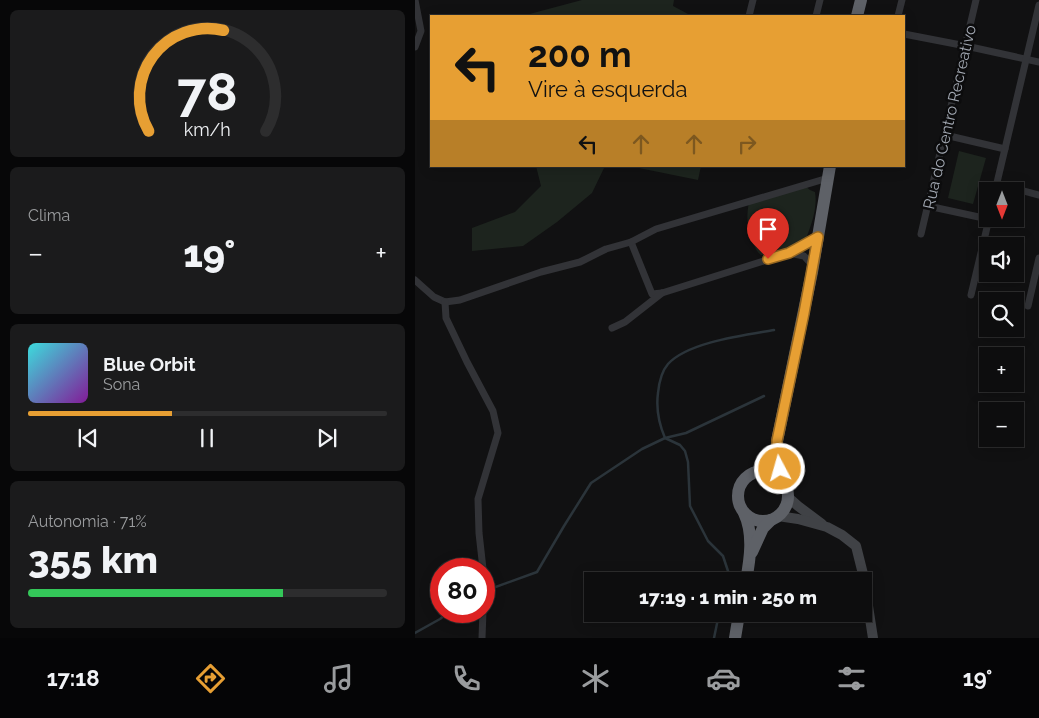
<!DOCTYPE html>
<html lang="pt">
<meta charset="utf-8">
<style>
body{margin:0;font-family:Raleway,sans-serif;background:#1b1b1c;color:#f1f3f6;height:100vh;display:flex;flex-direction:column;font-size:19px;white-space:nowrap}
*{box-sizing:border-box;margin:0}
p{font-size:16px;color:#9a9c9e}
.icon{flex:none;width:28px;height:28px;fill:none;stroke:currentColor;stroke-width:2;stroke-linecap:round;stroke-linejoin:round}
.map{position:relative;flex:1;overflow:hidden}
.sheet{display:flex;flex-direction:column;gap:10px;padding:10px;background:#070708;width:415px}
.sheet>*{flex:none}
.guide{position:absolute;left:15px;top:15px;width:475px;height:152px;border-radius:0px;box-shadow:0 2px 12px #0003,0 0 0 1px #2d2d2e;background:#e79f33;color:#111;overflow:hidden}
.needle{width:32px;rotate:180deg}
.fabs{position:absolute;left:564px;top:182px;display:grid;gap:10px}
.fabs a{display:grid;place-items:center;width:45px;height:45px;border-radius:0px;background:#0d0d0e;box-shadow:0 2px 12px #0003,0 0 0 1px #2d2d2e;font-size:25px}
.speed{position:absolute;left:15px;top:558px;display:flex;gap:10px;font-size:25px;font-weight:700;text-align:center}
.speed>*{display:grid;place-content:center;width:65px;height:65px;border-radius:50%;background:#0d0d0e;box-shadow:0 2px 12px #0003,0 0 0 1px #2d2d2e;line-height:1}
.speed .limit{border:8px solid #d22;background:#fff;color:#111}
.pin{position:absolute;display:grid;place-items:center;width:42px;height:42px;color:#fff;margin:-51px -21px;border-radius:50% 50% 50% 0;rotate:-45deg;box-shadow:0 0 5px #0007}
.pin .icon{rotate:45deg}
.me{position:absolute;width:55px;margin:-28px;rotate:354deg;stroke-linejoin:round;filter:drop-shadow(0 0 4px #0008)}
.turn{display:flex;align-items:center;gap:18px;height:105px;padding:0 15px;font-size:22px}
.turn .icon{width:65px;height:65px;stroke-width:2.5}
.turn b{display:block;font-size:35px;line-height:42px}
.lanes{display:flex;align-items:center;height:48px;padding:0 15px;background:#0003;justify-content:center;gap:25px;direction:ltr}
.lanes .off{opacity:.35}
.big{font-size:38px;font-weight:800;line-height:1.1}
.sheet .tile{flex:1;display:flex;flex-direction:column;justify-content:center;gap:8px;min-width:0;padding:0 18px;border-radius:8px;background:#1b1b1c}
.sheet .dial{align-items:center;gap:0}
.dial svg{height:130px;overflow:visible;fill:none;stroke:#2d2d2e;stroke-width:7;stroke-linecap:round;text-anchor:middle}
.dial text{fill:#f1f3f6;stroke:none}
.song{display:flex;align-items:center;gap:15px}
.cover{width:60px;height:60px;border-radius:8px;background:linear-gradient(135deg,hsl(180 70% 55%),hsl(290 70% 35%))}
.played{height:5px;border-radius:2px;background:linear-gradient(90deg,#e79f33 40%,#2d2d2e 40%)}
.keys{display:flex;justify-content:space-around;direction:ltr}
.heat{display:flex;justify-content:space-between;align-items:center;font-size:28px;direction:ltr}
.charge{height:8px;border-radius:4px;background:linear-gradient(90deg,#34c759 71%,#2d2d2e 0)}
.trip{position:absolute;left:169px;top:572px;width:288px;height:50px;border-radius:0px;background:#0d0d0e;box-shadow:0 2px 12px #0003,0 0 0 1px #2d2d2e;font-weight:800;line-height:50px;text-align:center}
.tab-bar{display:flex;height:80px;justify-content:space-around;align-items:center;background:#050506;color:#9a9c9e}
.tab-bar .icon{width:35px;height:35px}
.tab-bar .on{color:#e79f33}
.tab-bar b{font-size:22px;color:#f1f3f6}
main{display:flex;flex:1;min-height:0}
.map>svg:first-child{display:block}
</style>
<main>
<section class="sheet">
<div class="tile dial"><svg viewBox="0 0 100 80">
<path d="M14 69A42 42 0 1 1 86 69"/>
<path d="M14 69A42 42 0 0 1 60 7" stroke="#e79f33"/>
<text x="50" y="56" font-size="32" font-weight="700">78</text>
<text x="50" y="72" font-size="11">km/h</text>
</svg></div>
<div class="tile"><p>Clima</p>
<div class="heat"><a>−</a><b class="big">19°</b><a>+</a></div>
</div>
<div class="tile">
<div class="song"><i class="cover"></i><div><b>Blue Orbit</b><p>Sona</p></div></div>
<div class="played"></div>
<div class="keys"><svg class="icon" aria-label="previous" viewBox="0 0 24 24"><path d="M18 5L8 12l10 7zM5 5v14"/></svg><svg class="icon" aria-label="pause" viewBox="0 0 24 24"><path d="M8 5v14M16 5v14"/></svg><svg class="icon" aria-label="next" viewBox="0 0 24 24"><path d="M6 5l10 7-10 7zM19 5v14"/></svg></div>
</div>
<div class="tile"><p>Autonomia · 71%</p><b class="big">355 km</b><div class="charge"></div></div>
</section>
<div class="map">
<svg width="624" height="638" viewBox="0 0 624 638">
<rect width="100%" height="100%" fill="#111112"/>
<g fill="#1d241e">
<polygon points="167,0 259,0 258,6 275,15 274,16 107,16"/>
<polygon points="544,151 571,158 558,204 533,198"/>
<polygon points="121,166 190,166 177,193 142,222 108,246 57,251 57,228 100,212 126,186"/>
<polygon points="214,166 286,166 283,180"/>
<path d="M389,185L395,190L400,192C403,210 395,228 389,244L368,255H346C342,252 341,249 339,245C332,230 331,218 334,202Z"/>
</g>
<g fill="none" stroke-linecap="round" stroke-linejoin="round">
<g stroke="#2b343a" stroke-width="2.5">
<path d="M311,581L313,571L308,556L293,541L275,506L273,462L270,451L265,445L250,438C244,424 241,408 243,393C244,383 246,372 253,364C273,342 330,335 359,330"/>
<polyline points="75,589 122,572 149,526 176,483 227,449 250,438 271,433 349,396"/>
<polyline points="0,633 25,619 35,611"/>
<polyline points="299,638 304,614"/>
</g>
<g stroke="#323337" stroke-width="7">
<polyline points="334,16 338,0"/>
<polyline points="401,16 405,0"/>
<polyline points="483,16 487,0"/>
<polyline points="489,34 551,46 624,62"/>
<polyline points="0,47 6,31 0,0"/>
<polyline points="530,135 590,149"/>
<polyline points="582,184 624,195"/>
<polyline points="580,191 624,5"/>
<polyline points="513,206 573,219"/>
<polyline points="506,234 561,0"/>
<polyline points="216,242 237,294 247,293 374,253 403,237"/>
<polyline points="374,253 389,256 398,266"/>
<polyline points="0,280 19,297 30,302"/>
<polyline points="556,295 574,219"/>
<polyline points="30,302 45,300 126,272 165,262 191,249 216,242 241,229 413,178"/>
<polyline points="30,302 31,318 52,362 78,411 83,433 63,499 64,533 68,569"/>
<polyline points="613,306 624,258"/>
<polyline points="197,328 210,322 247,293"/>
<polyline points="69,575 69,599"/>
<polyline points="67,638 68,611"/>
</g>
<g stroke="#404246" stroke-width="10">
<polyline points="374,498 383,506 407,524"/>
<polyline points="363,516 383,519 412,527 427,535 441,546 448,574 458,638"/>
</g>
<g stroke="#5e6167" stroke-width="12">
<polyline points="442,16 446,0"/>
<circle cx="348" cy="496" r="25"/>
<polyline points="369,482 363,461 362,441 397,272 415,166"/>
<path d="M329,513C339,534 335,559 331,581"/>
<polyline points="337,552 348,528 356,520"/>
<polyline points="320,638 324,614"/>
</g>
</g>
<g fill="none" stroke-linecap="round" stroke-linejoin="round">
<defs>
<polyline id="route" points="353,259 374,253 403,237 389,313 362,441 363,461 365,469"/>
</defs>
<use href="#route" stroke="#966721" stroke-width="12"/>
<use href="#route" stroke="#e79f33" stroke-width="9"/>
</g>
<g text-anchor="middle" stroke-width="5" stroke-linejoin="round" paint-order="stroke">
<g font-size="16" fill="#a2a8b2" stroke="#0c0c0d">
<text transform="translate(534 117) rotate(-77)" y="6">Rua do Centro Recreativo</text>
</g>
</g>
</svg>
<div class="fabs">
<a><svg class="needle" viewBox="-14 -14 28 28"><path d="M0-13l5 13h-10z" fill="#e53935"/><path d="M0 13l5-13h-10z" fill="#9a9c9e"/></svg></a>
<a><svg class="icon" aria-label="sound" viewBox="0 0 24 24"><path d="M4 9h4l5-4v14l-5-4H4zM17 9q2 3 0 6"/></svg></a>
<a><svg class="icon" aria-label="search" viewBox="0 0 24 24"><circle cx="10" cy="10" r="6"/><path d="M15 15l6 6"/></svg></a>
<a>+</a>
<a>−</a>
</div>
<div class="speed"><div class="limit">80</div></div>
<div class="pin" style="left:353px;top:259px;background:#d93025"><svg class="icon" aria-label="arrive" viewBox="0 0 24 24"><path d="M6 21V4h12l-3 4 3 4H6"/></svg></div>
<svg class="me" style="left:365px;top:469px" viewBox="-20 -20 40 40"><circle r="17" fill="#e79f33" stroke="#fff" stroke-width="3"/><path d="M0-11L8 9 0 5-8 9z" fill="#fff"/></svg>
<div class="trip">17:19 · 1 min · 250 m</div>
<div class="guide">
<div class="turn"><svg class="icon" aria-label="left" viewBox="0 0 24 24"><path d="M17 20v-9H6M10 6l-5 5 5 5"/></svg><div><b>200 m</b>Vire à esquerda</div></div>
<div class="lanes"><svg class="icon" aria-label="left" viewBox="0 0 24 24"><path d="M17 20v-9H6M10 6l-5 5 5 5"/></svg><svg class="icon off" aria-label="ahead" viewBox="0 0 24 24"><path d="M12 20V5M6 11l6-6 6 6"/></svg><svg class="icon off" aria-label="ahead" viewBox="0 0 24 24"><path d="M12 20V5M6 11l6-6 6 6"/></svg><svg class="icon off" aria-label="right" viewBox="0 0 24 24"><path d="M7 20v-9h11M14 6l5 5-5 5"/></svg></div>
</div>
</div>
</main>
<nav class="tab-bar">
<b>17:18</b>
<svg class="icon on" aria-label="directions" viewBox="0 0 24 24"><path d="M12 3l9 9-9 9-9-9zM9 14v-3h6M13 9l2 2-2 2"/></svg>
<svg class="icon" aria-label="music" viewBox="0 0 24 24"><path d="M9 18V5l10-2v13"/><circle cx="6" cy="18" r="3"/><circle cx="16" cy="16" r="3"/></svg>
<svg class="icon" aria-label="phone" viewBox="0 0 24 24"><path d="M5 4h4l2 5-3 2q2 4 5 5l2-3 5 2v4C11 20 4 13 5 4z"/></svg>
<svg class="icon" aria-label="climate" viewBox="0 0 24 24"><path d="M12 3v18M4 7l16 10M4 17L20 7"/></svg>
<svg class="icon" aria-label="car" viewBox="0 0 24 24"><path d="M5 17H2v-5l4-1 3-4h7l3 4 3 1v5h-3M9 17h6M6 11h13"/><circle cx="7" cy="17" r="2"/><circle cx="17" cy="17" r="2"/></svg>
<svg class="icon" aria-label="filters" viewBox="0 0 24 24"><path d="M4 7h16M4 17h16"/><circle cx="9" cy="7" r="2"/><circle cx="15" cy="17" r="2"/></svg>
<b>19°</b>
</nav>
